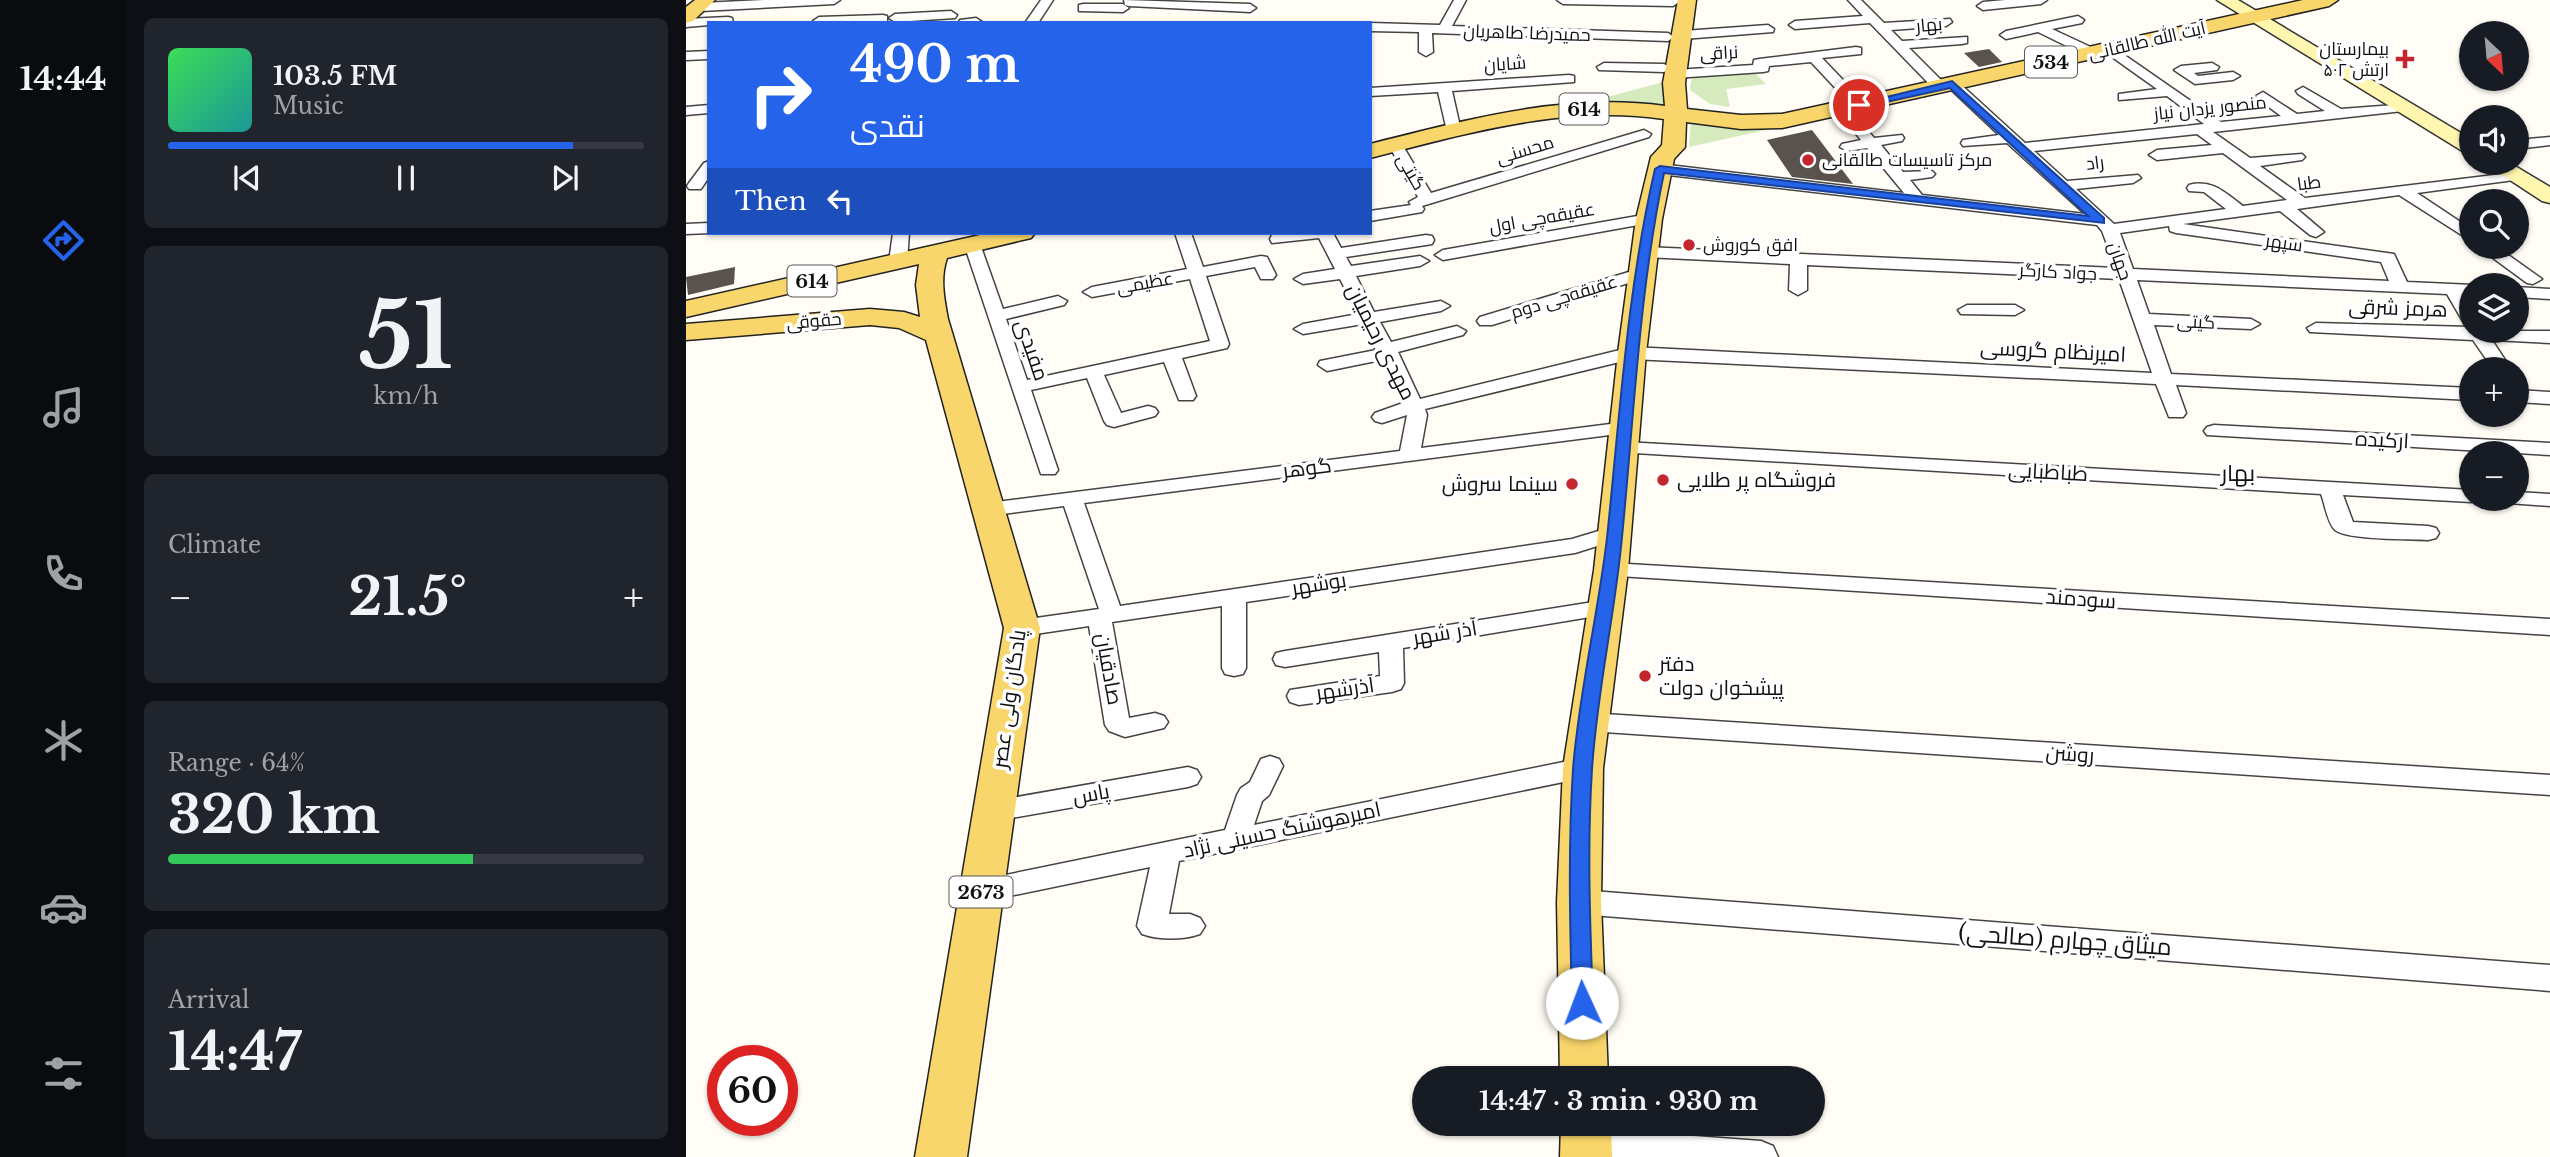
<!DOCTYPE html>
<meta charset="utf-8">
<style>
body{margin:0;font-family:"Libre Baskerville",Cairo,serif;background:#20242c;color:#f1f3f6;height:100vh;display:flex;flex-direction:column;font-size:26px;white-space:nowrap}
*{box-sizing:border-box;margin:0}
p{font-size:23px;color:#9ea1a6}
.icon{flex:none;width:38px;height:38px;fill:none;stroke:currentColor;stroke-width:2;stroke-linecap:round;stroke-linejoin:round}
.map{position:relative;flex:1;overflow:hidden}
.drawer{display:flex;flex-direction:column;gap:18px;padding:18px;background:#0d0f14;width:560px}
.drawer>*{flex:none}
.hud{position:absolute;left:21px;top:21px;width:665px;height:214px;border-radius:0px;box-shadow:0 2px 5px #0004;background:#2563eb;color:#fff;overflow:hidden}
.needle{width:46px;rotate:154deg}
.tools{position:absolute;left:1773px;top:21px;display:grid;gap:14px}
.tools a{display:grid;place-items:center;width:70px;height:70px;border-radius:50%;background:#171b24;box-shadow:0 2px 5px #0004;font-size:35px}
.speed{position:absolute;left:21px;top:1045px;display:flex;gap:14px;font-size:35px;font-weight:700;text-align:center}
.speed>*{display:grid;place-content:center;width:91px;height:91px;border-radius:50%;background:#171b24;box-shadow:0 2px 5px #0004;line-height:1}
.speed .limit{border:10px solid #d22;background:#fff;color:#111}
.pin{position:absolute;display:grid;place-items:center;width:60px;height:60px;color:#fff;margin:-30px;border:4px solid #fff;border-radius:50%;box-shadow:0 2px 7px #0007}
.me{position:absolute;width:77px;margin:-38px;rotate:358deg;stroke-linejoin:round;filter:drop-shadow(0 0 5px #0008)}
.turn{display:flex;align-items:center;gap:24px;height:147px;padding:0 28px;font-size:32px}
.turn .icon{width:91px;height:91px;stroke-width:2.5}
.turn b{display:block;font-size:49px;line-height:60px}
.then{display:flex;align-items:center;height:66px;padding:0 28px;background:#0003;gap:14px;font-size:26px}
.big{font-size:52px;font-weight:700;line-height:1.1}
.drawer .tile{flex:1;display:flex;flex-direction:column;justify-content:center;gap:10px;min-width:0;padding:0 24px;border-radius:10px;background:#20242c}
.drawer .dial{align-items:center;gap:0}
.dial b{font-size:91px;line-height:1}
.song{display:flex;align-items:center;gap:21px}
.cover{width:84px;height:84px;border-radius:10px;background:linear-gradient(135deg,hsl(130 70% 55%),hsl(180 70% 35%))}
.played{height:7px;border-radius:4px;background:linear-gradient(90deg,#2563eb 85%,#363941 85%)}
.keys{display:flex;justify-content:space-around;direction:ltr}
.heat{display:flex;justify-content:space-between;align-items:center;font-size:38px;direction:ltr}
.charge{height:10px;border-radius:5px;background:linear-gradient(90deg,#34c759 64%,#363941 0)}
.trip{position:absolute;left:726px;top:1066px;width:413px;height:70px;border-radius:35px;background:#171b24;box-shadow:0 2px 5px #0004;font-weight:700;line-height:70px;text-align:center}
main{display:flex;flex:1;min-height:0}
.menu{display:flex;flex-direction:column;width:126px;justify-content:space-around;align-items:center;background:#090b0e;color:#9ea1a6}
.menu .icon{width:49px;height:49px}
.menu .selected{color:#2563eb}
.menu b{font-size:32px;color:#f1f3f6}
.map>svg:first-child{display:block}
</style>
<main>
<nav class="menu">
<b>14:44</b>
<svg class="icon selected" aria-label="directions" viewBox="0 0 24 24"><path d="M12 3l9 9-9 9-9-9zM9 14v-3h6M13 9l2 2-2 2"/></svg>
<svg class="icon" aria-label="music" viewBox="0 0 24 24"><path d="M9 18V5l10-2v13"/><circle cx="6" cy="18" r="3"/><circle cx="16" cy="16" r="3"/></svg>
<svg class="icon" aria-label="phone" viewBox="0 0 24 24"><path d="M5 4h4l2 5-3 2q2 4 5 5l2-3 5 2v4C11 20 4 13 5 4z"/></svg>
<svg class="icon" aria-label="climate" viewBox="0 0 24 24"><path d="M12 3v18M4 7l16 10M4 17L20 7"/></svg>
<svg class="icon" aria-label="car" viewBox="0 0 24 24"><path d="M5 17H2v-5l4-1 3-4h7l3 4 3 1v5h-3M9 17h6M6 11h13"/><circle cx="7" cy="17" r="2"/><circle cx="17" cy="17" r="2"/></svg>
<svg class="icon" aria-label="filters" viewBox="0 0 24 24"><path d="M4 7h16M4 17h16"/><circle cx="9" cy="7" r="2"/><circle cx="15" cy="17" r="2"/></svg>
</nav>
<section class="drawer">
<div class="tile">
<div class="song"><i class="cover"></i><div><b>103.5 FM</b><p>Music</p></div></div>
<div class="played"></div>
<div class="keys"><svg class="icon" aria-label="previous" viewBox="0 0 24 24"><path d="M18 5L8 12l10 7zM5 5v14"/></svg><svg class="icon" aria-label="pause" viewBox="0 0 24 24"><path d="M8 5v14M16 5v14"/></svg><svg class="icon" aria-label="next" viewBox="0 0 24 24"><path d="M6 5l10 7-10 7zM19 5v14"/></svg></div>
</div>
<div class="tile dial"><b>51</b><p>km/h</p></div>
<div class="tile"><p>Climate</p>
<div class="heat"><a>−</a><b class="big">21.5°</b><a>+</a></div>
</div>
<div class="tile"><p>Range · 64%</p><b class="big">320 km</b><div class="charge"></div></div>
<div class="tile"><p>Arrival</p><b class="big">14:47</b></div>
</section>
<div class="map">
<svg width="1864" height="1157" viewBox="0 0 1864 1157">
<rect width="100%" height="100%" fill="#fffdf5"/>
<g fill="#d5ebbd">
<polygon points="1067,71 1080,84 1040,89 1044,107 1024,104 1004,90 1006,75"/>
<polygon points="981,81 977,107 895,104"/>
<polygon points="1005,122 1099,126 1003,147"/>
</g>
<g fill="#5a524d">
<polygon points="1303,49 1316,62 1293,67 1278,53"/>
<polygon points="1126,130 1167,184 1106,177 1081,140"/>
<polygon points="49,267 48,284 2,295 0,277"/>
</g>
<g fill="none" stroke-linecap="round" stroke-linejoin="round">
<defs>
<g id="street">
<polygon points="78,0 154,0 148,4 15,11 9,7 15,3"/>
<polygon points="355,0 367,0 352,23 339,23"/>
<polygon points="438,0 564,4 570,8 564,12 443,6 439,5"/>
<polygon points="768,0 780,0 766,26 982,33 988,37 982,41 746,33 747,52 740,56 733,52 733,32 684,31 684,23 754,25"/>
<polygon points="871,0 992,0 993,2 987,6 877,4"/>
<polygon points="1162,0 1175,0 1198,23 1264,19 1266,22 1260,26 1205,30 1216,41 1281,37 1281,43 1276,44 1223,48 1259,84 1259,90 1249,90 1184,23 1109,29 1103,25 1109,21 1177,16"/>
<polygon points="1319,0 1361,0 1355,4 1297,10 1291,6 1297,2"/>
<polygon points="397,4 437,4 443,8 437,12 393,11 393,5"/>
<polygon points="265,11 271,15 269,18 209,22 203,18 209,14"/>
<polygon points="197,15 201,16 201,22 127,21 133,17"/>
<polygon points="1392,16 1398,20 1396,23 1366,29 1411,50 1411,56 1401,56 1352,32 1320,39 1314,35 1320,31"/>
<polygon points="42,17 46,18 47,23 0,27 0,19"/>
<polygon points="290,18 296,22 272,23 274,20"/>
<polygon points="1082,25 1088,29 1087,32 997,39 991,35 997,31"/>
<path d="M1424,45L1535,122L1595,116L1572,99L1570,96L1577,92L1611,114L1639,111L1612,94L1610,91L1617,87L1655,109L1722,104V110L1717,111L1527,132L1564,158L1616,154L1619,157L1616,160L1574,166L1619,198L1833,172L1836,175L1828,180L1731,193L1785,229V241L1713,195L1611,209L1638,232L1630,237L1624,235L1594,211L1497,224L1708,254L1721,282L1787,285L1785,295H1779L1785,306V326L1779,325L1761,294L1451,280L1463,314L1565,319L1574,324L1565,329L1468,325L1485,374L1785,388V400L1490,385L1500,413L1497,417H1483L1470,384L946,359L739,409L741,415L735,448L940,422L947,424L950,428L947,432L398,503L434,606L886,539L929,526L937,528L940,533L937,538L889,553L560,602V668L557,674L548,676L539,674L536,668V606L426,622L443,718L469,713L478,716L482,722L478,728L439,737L423,731L419,725L403,626L336,636L328,634L324,628L328,622L336,620L413,609L378,506L302,516L294,514L291,509L294,504L714,451L721,415L696,423L689,421L686,417L689,413L717,403L695,360L641,371L632,365L634,361L690,350L677,324L617,334L608,329L617,324L672,314L654,279L617,284L608,279L617,274L649,269L633,238L586,243L584,239L586,235L601,233H647L655,248L740,235L746,236L748,240L746,244L740,245L660,257L665,266L734,256L743,261L734,266L670,276L688,312L755,301L764,306L755,311L694,322L705,342L771,326L780,331L777,335L712,352L734,399L946,347L1466,373L1433,279L1121,265V290L1112,295L1103,290L1104,264L959,257L951,252L959,247L1430,268L1416,231L1411,225L974,174L966,169L974,164L1218,193L1181,148L1161,151L1154,147L1156,144L1175,140L1150,109L1157,105L1162,106L1188,138L1216,135L1218,138L1216,141L1195,145L1217,172L1246,171L1249,174L1246,177L1224,180L1236,195L1399,214L1321,143L1277,146L1275,143L1277,140L1313,135L1259,84L1266,80L1271,81L1339,143L1518,124L1481,96L1433,100V94L1471,89L1419,52V46ZM1511,134L1526,145L1471,150L1463,155L1471,160L1537,153L1601,200L1557,206C1539,193 1527,179 1503,185L1501,188L1503,191L1518,192L1540,209L1428,224L1390,189L1447,183L1455,178L1452,175L1381,181L1348,151ZM1483,226L1484,231L1490,233L1695,262L1703,281L1447,269L1434,233Z"/>
<polygon points="1170,47 1175,48 1175,54 1136,58 1178,102 1180,105 1173,109 1168,108 1125,62 1083,66 1082,71 1077,72 989,78 982,74 989,70 1067,65 1068,60 1073,59"/>
<polygon points="23,51 23,59 0,60 0,52"/>
<polygon points="918,63 978,64 985,68 978,72 913,70 911,67"/>
<polygon points="1526,63 1533,67 1531,70 1508,73 1512,76 1547,72 1554,76 1547,80 1509,84 1488,70 1495,66"/>
<polygon points="883,75 888,76 888,82 766,91 775,131 768,135 761,131 752,92 684,96 684,88"/>
<polygon points="23,105 23,113 0,115 0,107"/>
<polygon points="958,130 965,134 963,137 736,206 738,209 736,212 684,221 684,211 725,205 723,202 732,197 702,144 704,141 714,141 745,193"/>
<polygon points="1864,137 1864,145 1830,149 1830,140"/>
<polygon points="23,161 23,177 15,189 3,189 1,186 3,183 18,163"/>
<polygon points="963,214 969,216 971,219 969,222 757,260 749,255 757,250"/>
<polygon points="23,223 24,233 0,234 0,224"/>
<polygon points="207,233 223,233 221,262 212,267 203,262"/>
<polygon points="489,233 505,233 517,267 575,256 581,257 590,275 587,279 575,279 569,267 520,276 543,344 541,348 496,358 510,396 507,400 493,400 478,362 418,375 435,413 462,406 469,408 472,412 469,416 428,427 421,425 418,421 401,378 345,390 372,470 369,474 355,474 278,244 286,239 294,244 317,309 372,296 381,301 378,305 320,319 341,380 524,341 504,279 406,297 397,292 406,287 501,269"/>
<polygon points="1792,247 1811,247 1856,279 1847,284 1841,283"/>
<polygon points="956,268 962,269 965,273 962,277 806,325 794,325 791,321 794,317"/>
<polygon points="1830,287 1864,289 1864,299 1830,297"/>
<polygon points="1281,305 1329,305 1338,310 1329,315 1275,314 1272,310"/>
<polygon points="1630,323 1785,327 1785,331 1864,331 1864,343 1806,340 1825,369 1807,369 1787,340 1624,332 1621,328"/>
<polygon points="1830,390 1864,392 1864,404 1830,402"/>
<polygon points="1528,425 1864,443 1864,455 1521,435 1518,431 1521,427"/>
<path d="M939,442L1785,490V499H1794L1785,502L1657,495L1667,522L1742,526L1750,528L1753,533L1750,538L1742,540C1725,539 1660,540 1649,530C1641,522 1639,504 1635,494L932,452L929,448L932,444Z"/>
<polygon points="1830,492 1864,494 1864,506 1822,503 1820,499 1830,499"/>
<polygon points="925,563 1864,619 1864,635 917,575 914,570 917,565"/>
<polygon points="920,600 928,603 932,608 928,613 717,648 718,683 715,689 706,692 613,705 604,702 601,696 604,690 694,676 693,652 599,667 590,665 587,659 590,653 599,651"/>
<polygon points="903,713 1864,775 1864,795 903,731 894,728 890,722 894,716"/>
<path d="M584,756L593,759L597,766L583,795L576,801L568,825L897,758L906,761L910,768L906,775L897,778L493,861L483,914H504L514,918L519,926L514,934C497,940 473,940 456,934L451,926L464,867L295,902L285,899L281,891L285,883L295,880L539,830L551,795L555,788L564,782L575,759Z"/>
<polygon points="502,767 511,770 515,777 511,784 502,787 308,821 298,818 295,811 298,804 308,801"/>
<polygon points="893,890 1864,965 1864,991 893,914 883,910 879,902 883,894"/>
<polygon points="900,1128 1075,1141 1087,1146 1092,1157 897,1157 888,1154 884,1143 888,1132"/>
</g>
<g id="secondary">
<polygon points="1531,0 1552,0 1785,139 1785,154 1778,152"/>
<polygon points="1798,163 1824,163 1864,187 1864,203 1856,201"/>
</g>
<g id="primary">
<polygon points="9,0 29,0 7,21 0,23 0,7"/>
<path d="M992,0H1010L999,83L1001,109L1055,115L1096,114L1617,0H1652L1643,6L1096,128L1055,129L1000,122L999,147L988,159L976,219L960,353L942,570L917,768L915,902L922,1078H874L871,902L877,768L908,570L932,353L950,219L965,157L976,145L978,119C878,104 780,134 684,158V144C780,120 879,92 979,106L977,83Z"/>
<path d="M303,233H349L345,238L261,258C254,278 258,298 262,319L354,628L281,1157H229L318,628L240,340L213,328L184,325L0,340V324L184,309L218,312L234,317L230,285L233,264L0,317V301Z"/>
<polygon points="875,1124 925,1124 926,1157 874,1157"/>
</g>
</defs>
<use href="#street" stroke="#444" stroke-width="3"/>
<use href="#secondary" stroke="#333" stroke-width="3"/>
<use href="#primary" stroke="#222" stroke-width="3"/>
<use href="#street" fill="#fff" fill-rule="evenodd"/>
<use href="#secondary" fill="#fff6b0" fill-rule="evenodd"/>
<use href="#primary" fill="#f9d66b" fill-rule="evenodd"/>
</g>
<path fill="#2563eb" stroke="#184099" stroke-width="2" d="M1266,81L1418,218V223L978,173C953,292 948,416 936,537C929,614 911,691 906,769C901,847 904,925 907,1003L904,1009L896,1012L889,1009L886,1003C884,925 882,847 887,769C893,692 912,615 921,538C934,415 941,290 969,169L974,166L1402,216L1264,88L1173,108L1168,105Z"/>
<g fill="#c4262e" stroke="#fff" stroke-width="2.5">
<path d="M1715.5 48.5h7v7h7v7h-7v7h-7v-7h-7v-7h7z"/>
<circle cx="1122" cy="160" r="7"/>
<circle cx="1003" cy="245" r="7"/>
<circle cx="977" cy="480" r="7"/>
<circle cx="886" cy="484" r="7"/>
<circle cx="959" cy="676" r="7"/>
</g>
<g text-anchor="middle" stroke-width="7" stroke-linejoin="round" paint-order="stroke">
<g font-size="18" fill="#111" stroke="#fff">
<text transform="translate(1243 25) rotate(-5)" y="6">بهار</text>
<text transform="translate(841 33) rotate(2)" y="6">حمیدرضا طاهریان</text>
<text transform="translate(1461 41) rotate(-13)" y="6">آیت الله طالقانی</text>
<text transform="translate(1033 53) rotate(-3)" y="6">نراقی</text>
<text transform="translate(819 64) rotate(-4)" y="6">شایان</text>
<text transform="translate(1524 108) rotate(-6)" y="6">منصور یزدان نیاز</text>
<text transform="translate(839 150) rotate(-17)" y="6">محسنی</text>
<text transform="translate(1409 163) rotate(-7)" y="6">راد</text>
<text transform="translate(725 172) rotate(60)" y="6">گیتی</text>
<text transform="translate(1623 183) rotate(-8)" y="6">طبا</text>
<text transform="translate(856 218) rotate(-10)" y="6">عقیقه‌چی اول</text>
<text transform="translate(1598 243) rotate(8)" y="6">سپهر</text>
<text transform="translate(1434 261) rotate(71)" y="6">جهان</text>
<text transform="translate(1372 272) rotate(3)" y="6">جواد کارگر</text>
<text transform="translate(459 283) rotate(-10)" y="6">عظیمی</text>
<text transform="translate(878 297) rotate(-17)" y="6">عقیقه‌چی دوم</text>
<text transform="translate(128 321) rotate(-5)" y="6">حقوقی</text>
<text transform="translate(1510 322) rotate(3)" y="6">گیتی</text>
</g>
<g font-size="18" fill="#111" stroke="#fff" text-anchor="start">
<text x="1703" y="55" text-anchor="end">بیمارستان<tspan x="1703" dy="21">۵۰۲ ارتش</tspan></text>
<text x="1136" y="166">مرکز تاسیسات طالقانی</text>
<text x="1017" y="251">افق کوروش</text>
</g>
<g fill="#fff" stroke="#585858" stroke-width="2">
<rect x="1339" y="46.5" width="52" height="31" rx="5"/>
<rect x="873.5" y="93.5" width="49" height="31" rx="5"/>
<rect x="101.5" y="265.5" width="49" height="31" rx="5"/>
<rect x="263.5" y="876.5" width="63" height="31" rx="5"/>
</g>
<g font-size="19" font-weight="bold" fill="#111">
<text x="1365" y="69">534</text>
<text x="898" y="116">614</text>
<text x="126" y="288">614</text>
<text x="295" y="899">2673</text>
</g>
<g font-size="21" fill="#111" stroke="#fff">
<text transform="translate(1712 308) rotate(2)" y="7">هرمز شرقی</text>
<text transform="translate(695 342) rotate(63)" y="7">مهدی رحیمیان</text>
<text transform="translate(346 350) rotate(71)" y="7">مفیدی</text>
<text transform="translate(1367 351) rotate(3)" y="7">امیرنظام گروسی</text>
<text transform="translate(1696 440) rotate(3)" y="7">ارکیده</text>
<text transform="translate(621 468) rotate(-7)" y="7">گوهر</text>
<text transform="translate(1362 472) rotate(3)" y="7">طباطبایی</text>
<text transform="translate(633 584) rotate(-9)" y="7">بوشهر</text>
<text transform="translate(1395 599) rotate(4)" y="7">سودمند</text>
<text transform="translate(759 633) rotate(-9)" y="7">آذر شهر</text>
<text transform="translate(423 669) rotate(80)" y="7">صادقیان</text>
<text transform="translate(659 689) rotate(-8)" y="7">آذرشهر</text>
<text transform="translate(323 699) rotate(-82)" y="7">پادگان ولی عصر</text>
<text transform="translate(1384 754) rotate(4)" y="7">روشن</text>
<text transform="translate(405 794) rotate(-10)" y="7">پاس</text>
<text transform="translate(596 830) rotate(-12)" y="7">امیرهوشنگ حسینی نژاد</text>
</g>
<g font-size="21" fill="#111" stroke="#fff" text-anchor="start">
<text x="991" y="487">فروشگاه پر طلایی</text>
<text x="872" y="491" text-anchor="end">سینما سروش</text>
<text x="973" y="671">دفتر<tspan x="973" dy="24">پیشخوان دولت</tspan></text>
</g>
<g font-size="23" fill="#111" stroke="#fff">
<text x="1552" y="481">بهار</text>
</g>
<g font-size="24" fill="#111" stroke="#fff">
<text transform="translate(1379 940) rotate(4)" y="8">میثاق چهارم (صالحی)</text>
</g>
</g>
</svg>
<div class="tools">
<a><svg class="needle" viewBox="-14 -14 28 28"><path d="M0-13l5 13h-10z" fill="#e53935"/><path d="M0 13l5-13h-10z" fill="#9ea1a6"/></svg></a>
<a><svg class="icon" aria-label="sound" viewBox="0 0 24 24"><path d="M4 9h4l5-4v14l-5-4H4zM17 9q2 3 0 6"/></svg></a>
<a><svg class="icon" aria-label="search" viewBox="0 0 24 24"><circle cx="10" cy="10" r="6"/><path d="M15 15l6 6"/></svg></a>
<a><svg class="icon" aria-label="layers" viewBox="0 0 24 24"><path d="M12 4l9 5-9 5-9-5zM3 14l9 5 9-5"/></svg></a>
<a>+</a>
<a>−</a>
</div>
<div class="speed"><div class="limit">60</div></div>
<div class="pin" style="left:1173px;top:105px;background:#d93025"><svg class="icon" aria-label="arrive" viewBox="0 0 24 24"><path d="M6 21V4h12l-3 4 3 4H6"/></svg></div>
<svg class="me" style="left:896px;top:1003px" viewBox="-20 -20 40 40"><circle r="19" fill="#fff"/><path d="M0-13L10 11 0 6-10 11z" fill="#2563eb"/></svg>
<div class="trip">14:47 · 3 min · 930 m</div>
<div class="hud">
<div class="turn"><svg class="icon" aria-label="right" viewBox="0 0 24 24"><path d="M7 20v-9h11M14 6l5 5-5 5"/></svg><div><b>490 m</b>نقدی</div></div>
<div class="then">Then<svg class="icon" aria-label="left" viewBox="0 0 24 24"><path d="M17 20v-9H6M10 6l-5 5 5 5"/></svg></div>
</div>
</div>
</main>
